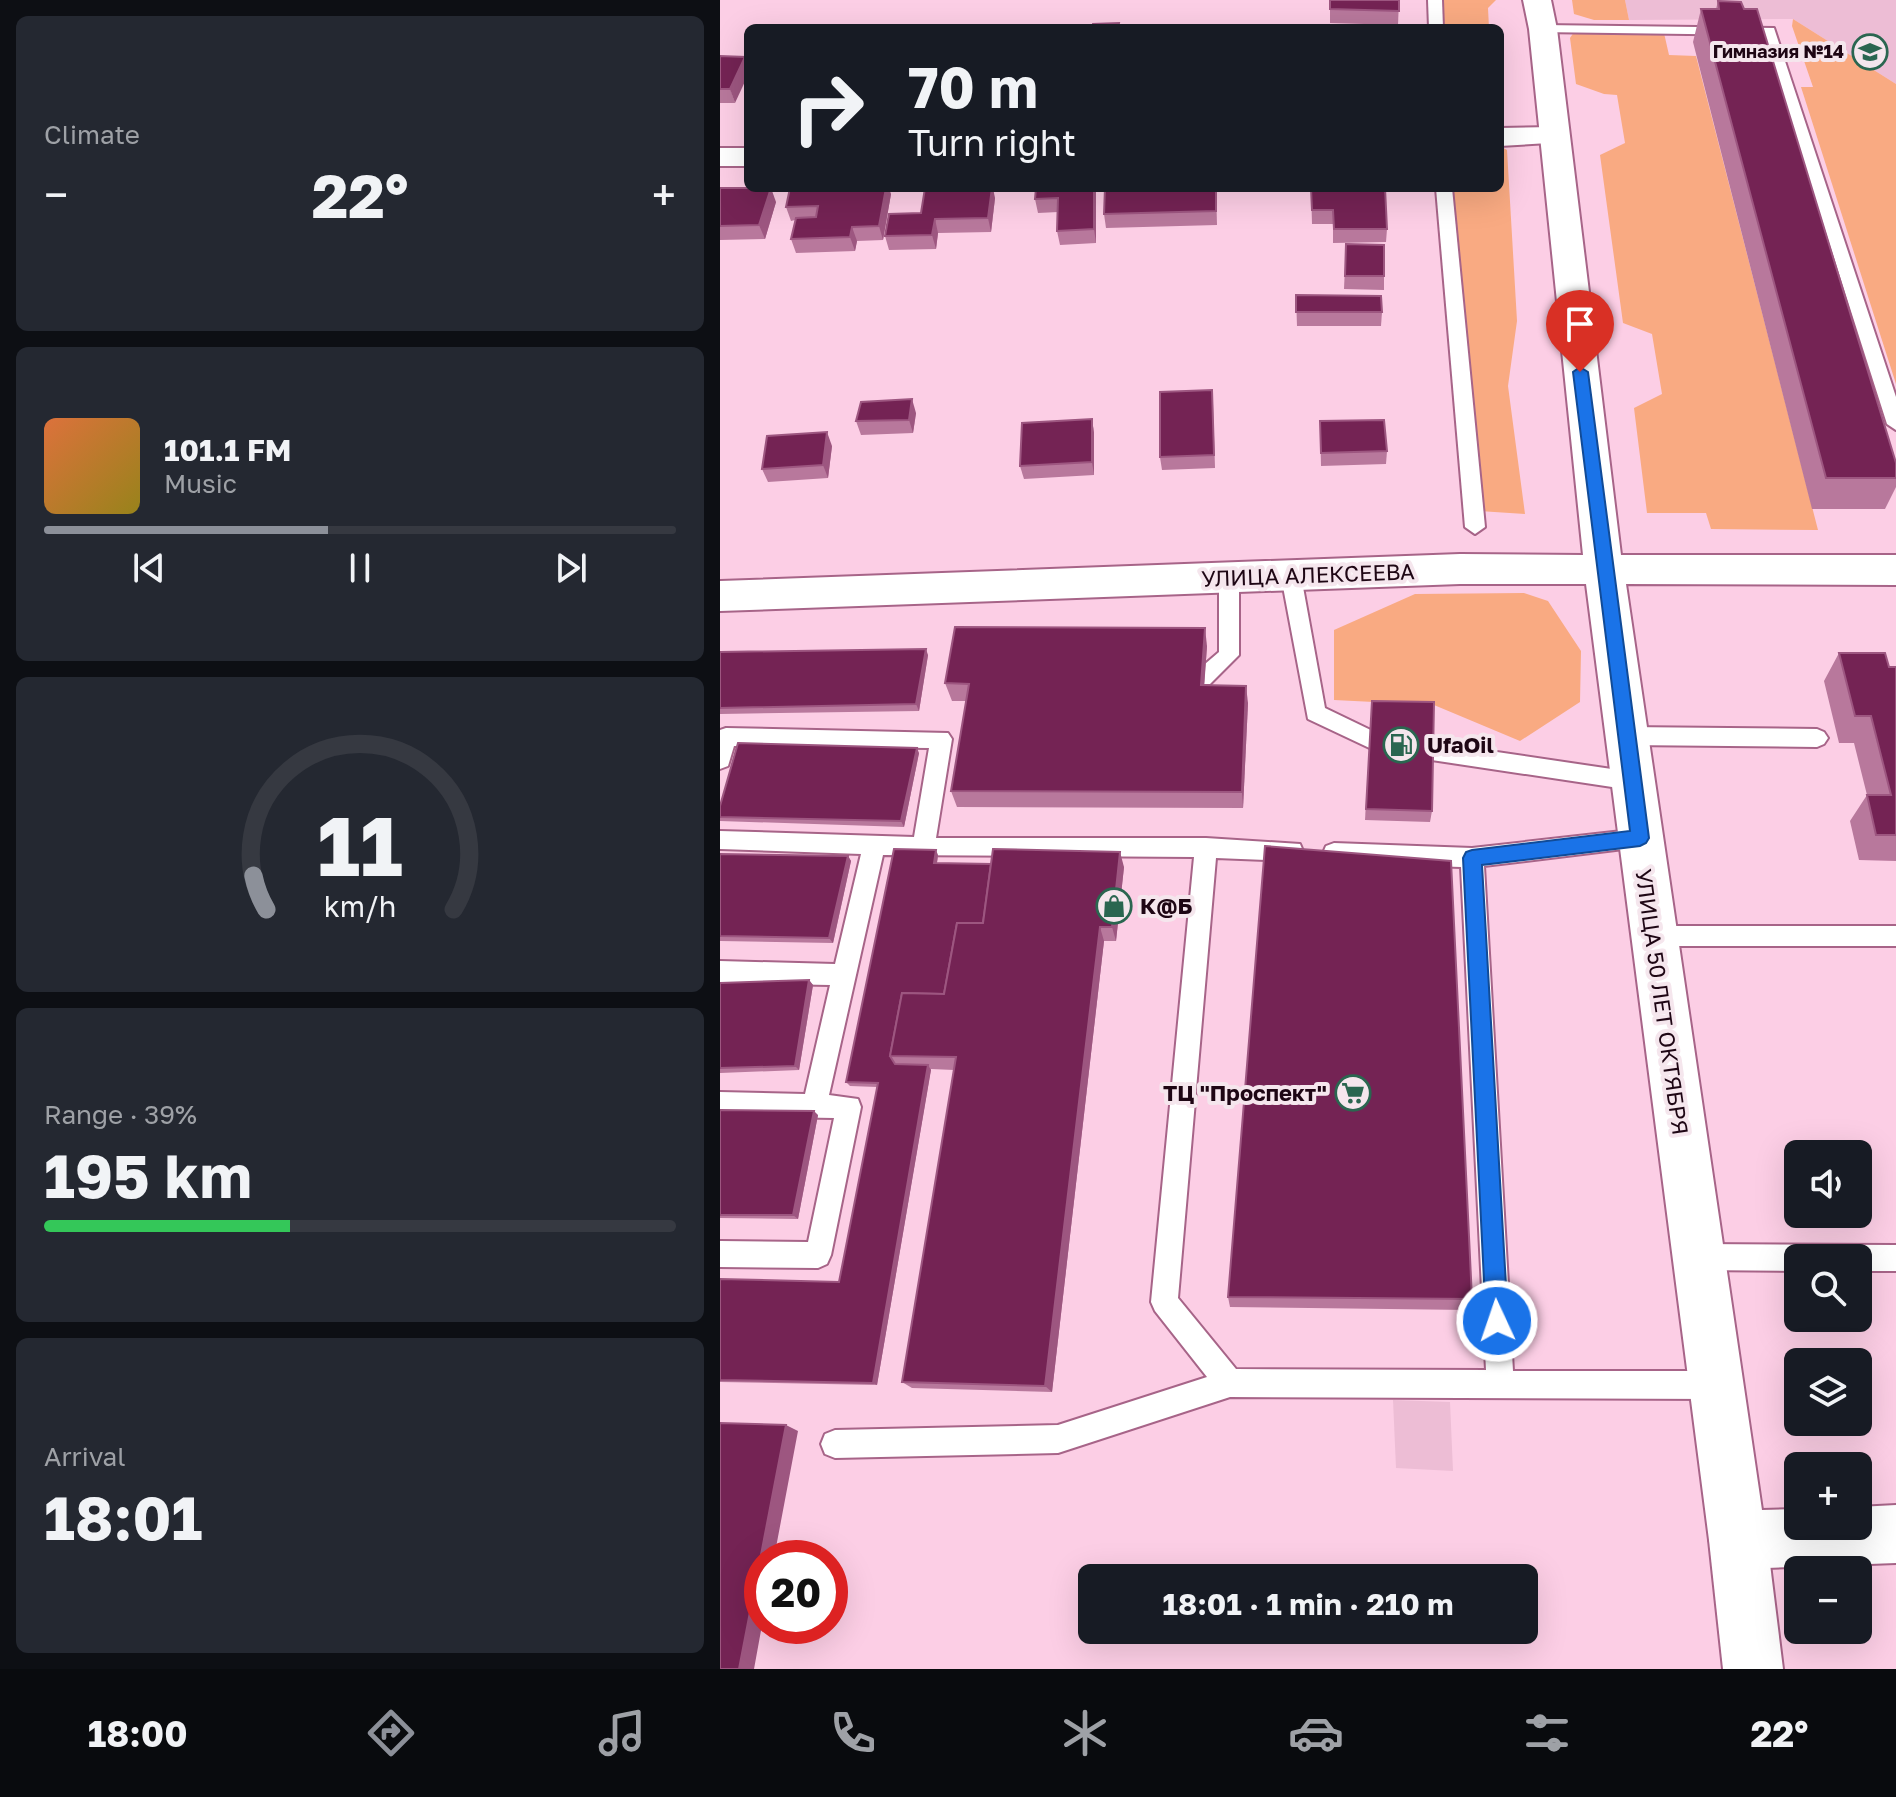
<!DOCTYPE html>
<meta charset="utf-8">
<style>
body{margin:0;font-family:"Golos Text",sans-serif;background:#242831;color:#f1f3f6;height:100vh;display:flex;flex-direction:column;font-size:30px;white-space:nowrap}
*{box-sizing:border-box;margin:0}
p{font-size:26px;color:#9ea1a6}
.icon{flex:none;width:44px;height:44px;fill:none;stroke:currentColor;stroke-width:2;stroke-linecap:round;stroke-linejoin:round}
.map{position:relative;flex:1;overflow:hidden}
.side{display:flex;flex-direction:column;gap:16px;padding:16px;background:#0d0f14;width:720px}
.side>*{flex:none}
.hud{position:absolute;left:24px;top:24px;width:760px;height:168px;border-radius:12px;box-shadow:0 8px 32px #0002;background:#171b24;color:#f1f3f6;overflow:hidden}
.fabs{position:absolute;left:1064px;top:1140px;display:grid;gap:16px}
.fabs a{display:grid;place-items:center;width:88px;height:88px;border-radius:12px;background:#171b24;box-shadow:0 8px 32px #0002;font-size:40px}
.speed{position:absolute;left:24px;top:1540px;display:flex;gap:16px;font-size:40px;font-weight:700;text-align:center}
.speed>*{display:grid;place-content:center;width:104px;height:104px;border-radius:50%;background:#171b24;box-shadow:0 8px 32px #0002;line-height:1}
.speed .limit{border:12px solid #d22;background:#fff;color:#111}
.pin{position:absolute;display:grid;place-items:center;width:68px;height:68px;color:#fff;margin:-82px -34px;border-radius:50% 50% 50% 0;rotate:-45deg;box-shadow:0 0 8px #0007}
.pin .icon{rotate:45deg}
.me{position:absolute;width:88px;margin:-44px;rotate:357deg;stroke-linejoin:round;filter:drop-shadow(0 0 6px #0008)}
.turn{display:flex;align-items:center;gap:28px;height:168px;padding:0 32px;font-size:36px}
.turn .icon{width:104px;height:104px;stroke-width:2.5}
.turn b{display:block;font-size:56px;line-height:68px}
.big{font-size:60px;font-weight:700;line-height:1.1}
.side .tile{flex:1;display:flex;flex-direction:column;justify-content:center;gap:12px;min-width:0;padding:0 28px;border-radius:12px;background:#242831}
.side .dial{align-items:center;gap:0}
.dial svg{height:208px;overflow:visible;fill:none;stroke:#363941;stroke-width:7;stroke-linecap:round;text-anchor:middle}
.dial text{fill:#f1f3f6;stroke:none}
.song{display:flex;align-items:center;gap:24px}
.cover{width:96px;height:96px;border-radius:12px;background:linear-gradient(135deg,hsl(20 70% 55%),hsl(50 70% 35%))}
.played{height:8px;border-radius:4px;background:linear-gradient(90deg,#8c9099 45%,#363941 45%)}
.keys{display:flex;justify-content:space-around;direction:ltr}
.heat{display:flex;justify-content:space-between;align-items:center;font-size:44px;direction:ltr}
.charge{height:12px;border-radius:6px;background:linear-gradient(90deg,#34c759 39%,#363941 0)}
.trip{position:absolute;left:358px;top:1564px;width:460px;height:80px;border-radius:12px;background:#171b24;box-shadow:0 8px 32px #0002;font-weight:700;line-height:80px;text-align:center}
.tabs{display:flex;height:128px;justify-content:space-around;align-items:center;background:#090b0e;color:#9ea1a6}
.tabs .icon{width:56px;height:56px}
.tabs .current{color:#8c9099}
.tabs b{font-size:36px;color:#f1f3f6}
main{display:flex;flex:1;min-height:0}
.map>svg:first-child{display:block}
</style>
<main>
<section class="side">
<div class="tile"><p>Climate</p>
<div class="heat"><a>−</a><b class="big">22°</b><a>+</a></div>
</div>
<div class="tile">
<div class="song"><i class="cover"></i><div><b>101.1 FM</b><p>Music</p></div></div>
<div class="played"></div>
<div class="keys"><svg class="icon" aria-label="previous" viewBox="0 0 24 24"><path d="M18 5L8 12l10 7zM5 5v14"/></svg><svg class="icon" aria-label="pause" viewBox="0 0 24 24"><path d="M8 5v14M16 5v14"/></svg><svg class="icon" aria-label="next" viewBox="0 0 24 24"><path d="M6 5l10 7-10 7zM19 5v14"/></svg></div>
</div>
<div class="tile dial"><svg viewBox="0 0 100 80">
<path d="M14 69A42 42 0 1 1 86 69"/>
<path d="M14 69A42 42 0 0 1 9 56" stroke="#8c9099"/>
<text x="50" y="56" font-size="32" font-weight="700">11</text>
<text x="50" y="72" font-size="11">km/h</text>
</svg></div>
<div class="tile"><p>Range · 39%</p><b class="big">195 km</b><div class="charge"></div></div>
<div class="tile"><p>Arrival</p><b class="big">18:01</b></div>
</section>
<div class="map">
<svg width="1176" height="1669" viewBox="0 0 1176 1669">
<rect width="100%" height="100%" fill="#fccee5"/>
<g fill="#edbdd5">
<polygon points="905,0 1176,0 1176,84 1073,19 909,20"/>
<polygon points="673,1400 730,1402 733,1471 676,1468"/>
</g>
<g fill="#f9aa82">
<polygon points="721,0 776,0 768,8 769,28 722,28"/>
<polygon points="852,0 905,0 909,20 874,20 854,14"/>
<polygon points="1073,19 1176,84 1176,384 1081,87 1093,87 1072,26"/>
<polygon points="854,32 944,33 949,55 976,56 1098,530 991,529 986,513 927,513 914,408 942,394 932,334 903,323 880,155 905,143 897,95 884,94 856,84 850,38"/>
<polygon points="780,146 787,150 797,321 788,386 805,514 759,511 730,188 780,188"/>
<polygon points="804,593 828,601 861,651 860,702 800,741 714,705 614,700 614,630 695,594"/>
</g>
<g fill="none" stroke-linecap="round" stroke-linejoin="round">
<defs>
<g id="service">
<polygon points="708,0 722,0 723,28 709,28"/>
<polygon points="823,25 1054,28 1176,397 1176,430 1167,424 1043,35 818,32 816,29"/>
<polygon points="716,188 732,188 765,527 755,534 745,527"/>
<polygon points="571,569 578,571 581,576 605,708 661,735 912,772 920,775 923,781 920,787 912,790 658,752 588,719 561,576 564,571"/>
<polygon points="509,571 516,573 519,578 519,655 490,684 449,684 446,678 449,672 478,670 499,652 499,578 502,573"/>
<polygon points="906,727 1097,729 1104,732 1108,738 1104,744 1097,747 906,745 899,742 895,736 899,730"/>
<polygon points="6,728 228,733 232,739 216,838 486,838 580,844 583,851 580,858 572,861 496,858 458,1298 516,1369 766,1370 741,867 614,863 606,860 603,853 606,846 614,843 752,848 920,829 928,831 931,838 928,845 920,847 764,866 793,1371 995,1371 1005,1375 1009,1385 1005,1395 995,1399 510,1397 338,1453 115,1458 105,1454 101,1444 105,1434 115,1430 338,1425 487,1377 435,1311 431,1302 474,857 163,855 109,1095 138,1099 141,1107 111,1255 107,1264 98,1268 0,1267 0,1241 88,1242 114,1118 0,1116 0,1092 85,1094 110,985 0,983 0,961 115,964 141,854 0,849 0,831 194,837 209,748 14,746 8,766 0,769 0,730"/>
<polygon points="933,926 1176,926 1176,946 933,946 925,943 922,936 925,929"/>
<polygon points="977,1244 1176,1245 1176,1271 1138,1271 1138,1258 1078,1258 1078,1271 977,1270 968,1266 964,1257 968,1248"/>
</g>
<g id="minor">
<polygon points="834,127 845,130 849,136 845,142 780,146 780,128"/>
<rect x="0" y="148" width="28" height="18"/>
</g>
<polygon id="tertiary" points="1018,1511 1038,1520 1047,1540 1063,1669 1003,1669 989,1540 998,1520"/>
<polygon id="secondary" points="803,0 831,0 837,29 901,555 1176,555 1176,585 906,584 1042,1510 1078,1509 1078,1526 1138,1526 1138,1507 1176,1505 1176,1563 1018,1569 998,1560 989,1540 866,584 740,584 0,611 0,581 740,554 863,555 809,29"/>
</defs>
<use href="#service" stroke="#a76488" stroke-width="4"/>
<use href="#minor" stroke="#a76488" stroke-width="4"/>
<use href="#tertiary" stroke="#a76488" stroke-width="4"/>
<use href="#secondary" stroke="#a76488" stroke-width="4"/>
<use href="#service" fill="#fff" fill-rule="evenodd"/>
<use href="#minor" fill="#fff" fill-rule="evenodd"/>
<use href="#tertiary" fill="#fff" fill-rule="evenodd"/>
<use href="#secondary" fill="#fff" fill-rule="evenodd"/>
</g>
<g fill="#b8789c">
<polygon points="610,0 679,0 678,25 610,23"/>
<polygon points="998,1 1176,463 1176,487 1165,509 1092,509 973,42 981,9 996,9"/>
<polygon points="0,56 15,103 0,103"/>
<polygon points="0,188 56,202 45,239 0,240"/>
<polygon points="496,188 497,225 386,228 384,214"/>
<polygon points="591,188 667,229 666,242 613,243 613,224 592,224"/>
<polygon points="376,193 376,243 340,245 337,231 338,212 318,213 315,199"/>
<polygon points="171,194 163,240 137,241 135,251 76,253 71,239 75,220 71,221 66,207"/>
<polygon points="275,198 271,232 218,233 216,249 169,250 165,236 201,213"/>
<polygon points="626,244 664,276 664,290 624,289"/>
<polygon points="576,295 662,312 661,326 577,326"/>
<polygon points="493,403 495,468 442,470 440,457"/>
<polygon points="196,413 193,433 141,435 136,421"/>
<polygon points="372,419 374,433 374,475 304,479 300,466"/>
<polygon points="600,421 667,451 666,464 601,466"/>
<polygon points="112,446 108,478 48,482 42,469"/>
<polygon points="487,646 484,685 528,703 523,808 237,807 231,791 246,701 232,701 225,683"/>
<polygon points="0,652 208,655 199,711 0,714"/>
<polygon points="1119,653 1169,667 1176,667 1176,861 1139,860 1130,821 1147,795 1134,743 1119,743 1104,681"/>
<polygon points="652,701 712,811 710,822 645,820"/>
<polygon points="199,753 184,827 0,821 0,806"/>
<polygon points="0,854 128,856 131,861 113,943 0,941"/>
<polygon points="218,855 217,863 404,867 396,941 384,941 332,1392 192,1388 182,1382 234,1070 211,1069 157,1385 0,1382 0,1279 119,1282 157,1087 130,1086 126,1082"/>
<polygon points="89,980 93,985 79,1070 0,1073 0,983"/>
<polygon points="0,1110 98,1115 78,1219 0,1218"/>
<polygon points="508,1297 752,1299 748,1310 510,1307"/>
</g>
<g fill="#9d5680">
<polygon points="25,57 28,65 28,75 15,103 10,89"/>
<polygon points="51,188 56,202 45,239 39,225"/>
<polygon points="166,188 169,188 171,194 163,240 159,226"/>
<polygon points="272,188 273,188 275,198 271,232 268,218"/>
<polygon points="374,188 376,188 376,243 374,229"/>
<polygon points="215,219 218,233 216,249 212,235"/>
<polygon points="132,227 137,241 135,251 130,237"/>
<polygon points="192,399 196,413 193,433 189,420"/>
<polygon points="372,419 374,433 374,475 372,462"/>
<polygon points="107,432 112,446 108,478 103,465"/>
<polygon points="485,628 487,646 483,703 481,685"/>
<polygon points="206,649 208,655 199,711 196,704"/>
<polygon points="526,686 528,703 523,808 522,792"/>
<polygon points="197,748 199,753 184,827 181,821"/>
<polygon points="216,850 218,855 216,869 214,863"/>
<polygon points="400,852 404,867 396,941 392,927"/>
<polygon points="128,856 131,861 113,943 109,938"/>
<polygon points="380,927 384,941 332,1392 325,1386"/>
<polygon points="89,980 93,985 79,1070 75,1066"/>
<polygon points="208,1065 211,1070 157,1385 153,1383"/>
<polygon points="94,1111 98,1115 78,1219 73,1215"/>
<polygon points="66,1425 78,1431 54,1558 42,1558 42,1625 34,1669 19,1669"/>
</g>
<g fill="#742354" stroke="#9d5680" stroke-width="2">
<polygon points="610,0 679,0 679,11 610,9"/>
<polygon points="998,1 1021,2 1024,9 1037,9 1176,463 1176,478 1106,478 981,9 999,9"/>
<polygon points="399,23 398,28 372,28 373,24"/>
<polygon points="434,25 489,26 489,28 433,28"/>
<rect x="637" y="26" width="31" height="2"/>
<polygon points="0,56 25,57 10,89 0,89"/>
<polygon points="0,188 51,188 39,225 0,226"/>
<polygon points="70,188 166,188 159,226 132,227 130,237 71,239 76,218 96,217 98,206 66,207"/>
<polygon points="205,188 272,188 268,218 215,219 212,235 165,236 169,214 201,213"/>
<polygon points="316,188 374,188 374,229 337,231 338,198 315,199"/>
<polygon points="385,188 496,188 496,211 384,214"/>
<polygon points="591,188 665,188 667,229 614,229 613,210 592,210"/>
<polygon points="626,244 664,245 664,276 625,276"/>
<polygon points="576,295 661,296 662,312 576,312"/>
<polygon points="492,390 494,455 440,457 440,392"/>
<polygon points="192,399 189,420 136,421 141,402"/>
<polygon points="372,419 372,462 300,466 302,423"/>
<polygon points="664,420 667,451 601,453 600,421"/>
<polygon points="107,432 103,465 42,469 47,436"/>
<polygon points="235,627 485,628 481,685 526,686 522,792 231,791 249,684 225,683"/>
<polygon points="206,649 196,704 0,708 0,652"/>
<polygon points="1119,653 1165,653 1169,667 1176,667 1176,835 1156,835 1147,795 1171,795 1151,716 1135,716"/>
<polygon points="652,701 714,702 712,811 646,809"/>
<polygon points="18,743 197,748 181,821 0,817 0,806"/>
<polygon points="545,846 731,861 752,1299 508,1297"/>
<polygon points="174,849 216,850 214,863 271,864 263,923 237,923 224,994 182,993 170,1056 175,1064 208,1065 153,1383 0,1380 0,1279 119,1282 158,1083 126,1082"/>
<polygon points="273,849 400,852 392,927 380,927 325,1386 182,1382 236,1057 170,1056 182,993 224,994 237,923 263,923"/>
<polygon points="0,854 128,856 109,938 0,936"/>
<polygon points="89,980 75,1066 0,1068 0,983"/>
<polygon points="0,1110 94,1111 73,1215 0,1215"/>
<polygon points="0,1423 66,1425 19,1669 0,1669"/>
</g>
<polygon fill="#1a73e8" stroke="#114b97" stroke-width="2" points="860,367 868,372 929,838 926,843 920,846 762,865 788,1321 785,1329 777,1332 769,1329 766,1321 743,858 746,852 752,850 910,831 853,372"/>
<defs>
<symbol id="school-ring" viewBox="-11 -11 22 22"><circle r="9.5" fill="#f5e6ed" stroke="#2a6650" stroke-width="1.5"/><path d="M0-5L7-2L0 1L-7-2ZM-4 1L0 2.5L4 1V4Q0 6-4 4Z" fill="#2a6650"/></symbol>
<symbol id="fuel-ring" viewBox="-11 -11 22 22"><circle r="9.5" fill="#f5e6ed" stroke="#2a6650" stroke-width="1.5"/><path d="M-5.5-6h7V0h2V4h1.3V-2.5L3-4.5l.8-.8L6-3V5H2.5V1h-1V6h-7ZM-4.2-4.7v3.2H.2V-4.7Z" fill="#2a6650"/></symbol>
<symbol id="shop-ring" viewBox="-11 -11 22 22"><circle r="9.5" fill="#f5e6ed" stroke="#2a6650" stroke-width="1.5"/><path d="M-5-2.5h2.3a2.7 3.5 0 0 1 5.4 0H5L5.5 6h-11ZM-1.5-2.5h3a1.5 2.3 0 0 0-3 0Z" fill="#2a6650"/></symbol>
<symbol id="supermarket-ring" viewBox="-11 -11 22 22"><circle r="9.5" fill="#f5e6ed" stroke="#2a6650" stroke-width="1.5"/><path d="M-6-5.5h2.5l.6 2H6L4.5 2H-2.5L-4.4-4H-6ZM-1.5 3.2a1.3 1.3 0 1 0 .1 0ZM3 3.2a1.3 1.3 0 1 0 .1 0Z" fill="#2a6650"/></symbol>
</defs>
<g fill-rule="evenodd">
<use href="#school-ring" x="1130" y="32" width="40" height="40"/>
<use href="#fuel-ring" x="661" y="725" width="40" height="40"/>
<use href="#shop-ring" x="374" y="886" width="40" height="40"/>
<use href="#supermarket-ring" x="613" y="1073" width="40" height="40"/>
</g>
<g text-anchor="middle" stroke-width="8" stroke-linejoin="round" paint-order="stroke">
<g font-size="18" font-weight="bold" fill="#1e0614" stroke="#f5e6ed" text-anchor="end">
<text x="1124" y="58">Гимназия №14</text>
</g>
<g font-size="22" fill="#1e0614" stroke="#f5e6ed">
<text transform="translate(588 575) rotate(-2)" y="8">УЛИЦА АЛЕКСЕЕВА</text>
<text transform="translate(942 1002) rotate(82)" y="8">УЛИЦА 50 ЛЕТ ОКТЯБРЯ</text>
</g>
<g font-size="22" font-weight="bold" fill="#1e0614" stroke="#f5e6ed" text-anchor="start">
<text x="707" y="753">UfaOil</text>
<text x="420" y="914">К@Б</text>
<text x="607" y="1101" text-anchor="end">ТЦ "Проспект"</text>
</g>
</g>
</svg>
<div class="fabs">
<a><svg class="icon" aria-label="sound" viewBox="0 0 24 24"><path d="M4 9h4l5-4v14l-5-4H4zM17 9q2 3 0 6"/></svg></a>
<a><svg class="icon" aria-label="search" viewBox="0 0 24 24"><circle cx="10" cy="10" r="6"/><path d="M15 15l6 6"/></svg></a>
<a><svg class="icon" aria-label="layers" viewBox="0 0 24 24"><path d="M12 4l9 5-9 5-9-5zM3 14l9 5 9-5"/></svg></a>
<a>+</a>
<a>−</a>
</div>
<div class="speed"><div class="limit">20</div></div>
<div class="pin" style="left:860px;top:372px;background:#d93025"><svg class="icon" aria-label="arrive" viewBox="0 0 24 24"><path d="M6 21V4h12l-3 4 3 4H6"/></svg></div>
<svg class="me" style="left:777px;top:1321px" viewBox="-20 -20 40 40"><circle r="17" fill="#1a73e8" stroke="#fff" stroke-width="3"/><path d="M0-11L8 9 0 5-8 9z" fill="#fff"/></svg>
<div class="trip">18:01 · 1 min · 210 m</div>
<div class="hud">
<div class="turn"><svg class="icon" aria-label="right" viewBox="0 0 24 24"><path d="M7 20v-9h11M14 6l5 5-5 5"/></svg><div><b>70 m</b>Turn right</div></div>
</div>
</div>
</main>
<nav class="tabs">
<b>18:00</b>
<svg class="icon current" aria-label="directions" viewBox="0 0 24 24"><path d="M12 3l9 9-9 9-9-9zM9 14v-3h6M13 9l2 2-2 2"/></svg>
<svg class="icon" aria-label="music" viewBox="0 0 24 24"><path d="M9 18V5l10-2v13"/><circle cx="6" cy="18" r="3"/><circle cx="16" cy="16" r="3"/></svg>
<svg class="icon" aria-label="phone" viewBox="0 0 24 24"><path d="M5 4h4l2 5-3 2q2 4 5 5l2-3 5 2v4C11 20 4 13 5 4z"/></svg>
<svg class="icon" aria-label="climate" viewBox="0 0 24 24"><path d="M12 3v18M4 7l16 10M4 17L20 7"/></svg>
<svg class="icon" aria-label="car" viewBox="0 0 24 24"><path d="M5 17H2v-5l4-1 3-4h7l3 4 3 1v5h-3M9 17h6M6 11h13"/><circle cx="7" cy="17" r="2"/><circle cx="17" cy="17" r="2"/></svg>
<svg class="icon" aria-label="filters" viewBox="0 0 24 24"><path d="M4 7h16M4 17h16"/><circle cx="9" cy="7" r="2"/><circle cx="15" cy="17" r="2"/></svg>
<b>22°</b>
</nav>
